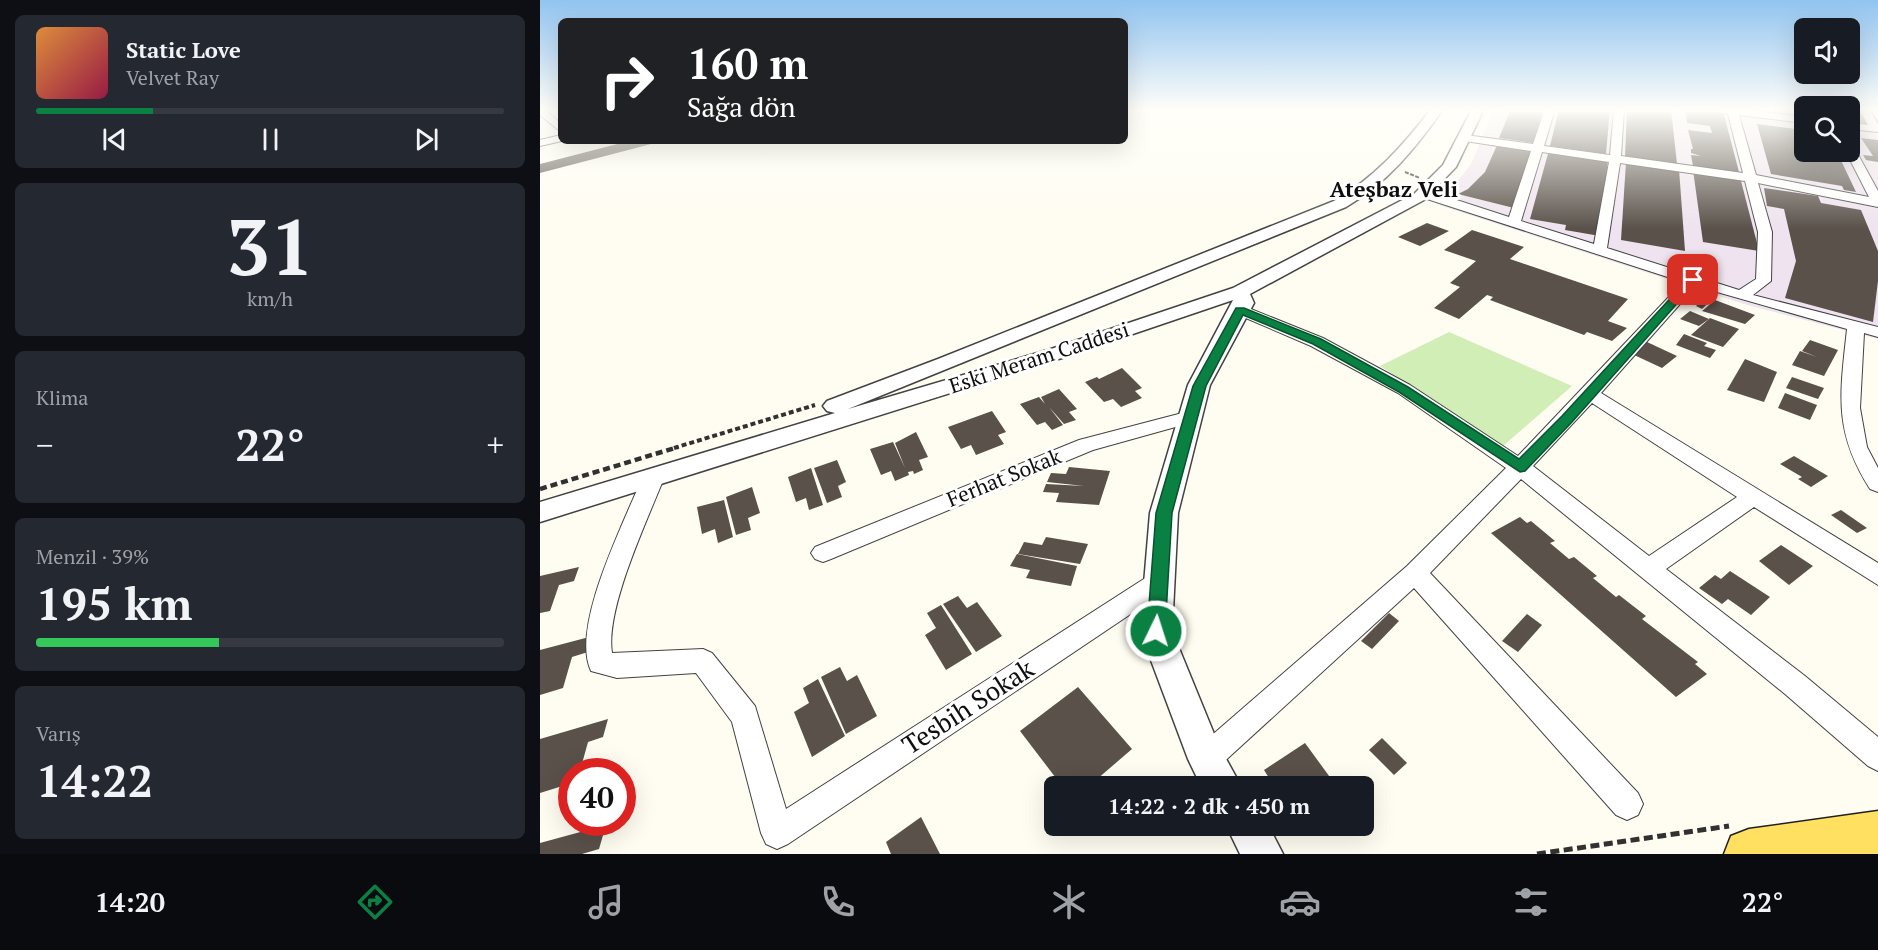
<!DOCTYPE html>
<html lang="tr">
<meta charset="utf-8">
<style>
body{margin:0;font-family:"PT Serif",serif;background:#242831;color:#f1f3f6;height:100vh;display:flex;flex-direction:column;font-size:22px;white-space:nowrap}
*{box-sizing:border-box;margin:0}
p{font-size:20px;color:#9ea1a6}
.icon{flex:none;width:33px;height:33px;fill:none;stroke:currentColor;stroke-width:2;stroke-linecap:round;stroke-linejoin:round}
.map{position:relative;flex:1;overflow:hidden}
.drawer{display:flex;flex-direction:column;gap:15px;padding:15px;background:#0d0f14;width:540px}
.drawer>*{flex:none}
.hud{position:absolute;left:18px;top:18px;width:570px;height:126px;border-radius:9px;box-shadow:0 6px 24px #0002;background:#202124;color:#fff;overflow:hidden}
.buttons{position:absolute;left:1254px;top:18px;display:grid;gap:12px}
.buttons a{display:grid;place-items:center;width:66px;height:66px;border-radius:9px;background:#171b24;box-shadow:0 6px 24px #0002;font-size:30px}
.speed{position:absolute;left:18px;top:758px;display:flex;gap:12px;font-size:30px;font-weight:700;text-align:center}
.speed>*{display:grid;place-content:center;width:78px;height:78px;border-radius:50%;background:#171b24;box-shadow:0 6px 24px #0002;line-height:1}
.speed .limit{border:9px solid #d22;background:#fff;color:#111}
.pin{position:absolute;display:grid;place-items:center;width:51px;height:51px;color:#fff;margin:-26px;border-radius:12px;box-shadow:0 3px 9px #0006}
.me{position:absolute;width:66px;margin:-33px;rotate:4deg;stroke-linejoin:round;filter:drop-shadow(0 0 4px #0008)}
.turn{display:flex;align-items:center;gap:21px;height:126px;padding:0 30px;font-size:27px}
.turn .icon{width:78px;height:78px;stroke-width:2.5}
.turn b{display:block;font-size:42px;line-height:51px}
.big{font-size:45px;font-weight:600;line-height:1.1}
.drawer .widget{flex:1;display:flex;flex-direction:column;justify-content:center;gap:9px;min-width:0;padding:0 21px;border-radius:9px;background:#242831}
.drawer .dial{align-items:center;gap:0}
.dial b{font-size:78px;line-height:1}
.song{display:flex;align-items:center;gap:18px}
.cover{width:72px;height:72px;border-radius:9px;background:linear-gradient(135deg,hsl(30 70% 55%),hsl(340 70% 35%))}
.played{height:6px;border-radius:3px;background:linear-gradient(90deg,#0b8043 25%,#363941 25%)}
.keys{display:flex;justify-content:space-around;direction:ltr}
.heat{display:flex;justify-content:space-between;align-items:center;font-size:33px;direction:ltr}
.charge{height:9px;border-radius:4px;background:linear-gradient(90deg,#34c759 39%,#363941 0)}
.trip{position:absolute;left:504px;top:776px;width:330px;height:60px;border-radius:9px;background:#171b24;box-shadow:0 6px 24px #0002;font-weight:600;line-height:60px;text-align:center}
.tabs{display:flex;height:96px;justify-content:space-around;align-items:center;background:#090b0e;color:#9ea1a6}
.tabs .icon{width:42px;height:42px}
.tabs .current{color:#0b8043}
.tabs b{font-size:27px;color:#f1f3f6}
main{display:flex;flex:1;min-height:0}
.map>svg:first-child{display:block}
</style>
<main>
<section class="drawer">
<div class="widget">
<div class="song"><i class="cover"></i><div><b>Static Love</b><p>Velvet Ray</p></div></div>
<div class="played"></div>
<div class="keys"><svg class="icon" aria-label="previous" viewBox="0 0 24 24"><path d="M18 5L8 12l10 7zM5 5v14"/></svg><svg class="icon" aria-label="pause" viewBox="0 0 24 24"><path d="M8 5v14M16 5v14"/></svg><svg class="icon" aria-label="next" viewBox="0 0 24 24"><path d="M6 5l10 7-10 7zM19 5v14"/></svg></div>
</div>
<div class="widget dial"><b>31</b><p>km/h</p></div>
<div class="widget"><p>Klima</p>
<div class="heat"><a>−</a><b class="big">22°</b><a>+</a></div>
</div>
<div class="widget"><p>Menzil · 39%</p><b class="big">195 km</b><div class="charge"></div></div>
<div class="widget"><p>Varış</p><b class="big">14:22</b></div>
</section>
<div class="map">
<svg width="1338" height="854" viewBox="0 0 1338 854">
<rect width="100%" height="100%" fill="#fffdf1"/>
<polygon fill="#eee3ee" points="954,109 1264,109 1264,152 1310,152 1310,109 1338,109 1338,339 1204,304 899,205 931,164"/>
<polygon fill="#d1eeb6" points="909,332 1032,386 963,446 840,366"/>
<g fill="#59514a">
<polygon points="971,109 1003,109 994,143 959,138"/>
<polygon points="1019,109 1070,109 1066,154 1010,146"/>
<polygon points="1087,109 1131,109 1137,164 1085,157"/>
<polygon points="1145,109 1183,111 1199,172 1153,166 1151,155 1161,156 1151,153 1151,149 1153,149 1148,130 1172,133 1170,126 1147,123"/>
<polygon points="1310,109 1320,109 1330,125 1310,123"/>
<polygon points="1217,124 1264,130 1264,152 1297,152 1316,192 1304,190 1302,186 1231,174"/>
<polygon points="1321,138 1338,140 1338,162 1326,160 1323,155 1333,156"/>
<polygon points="89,141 115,143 0,173 0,164"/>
<polygon points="958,143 993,148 974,208 918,194 928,189 945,172"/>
<polygon points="1009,150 1068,159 1060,236 1025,230 1026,225 990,219"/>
<polygon points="1086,162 1139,169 1145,251 1081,240"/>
<polygon points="1153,170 1200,177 1219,251 1163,242"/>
<polygon points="1224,188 1278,196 1281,203 1321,210 1338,251 1338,281 1333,322 1245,298 1256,261 1244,209 1227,206"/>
<polygon points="887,223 909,231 880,246 858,237"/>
<polygon points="932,230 984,247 970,259 1088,299 1068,321 1087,328 1072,341 1047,332 1044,335 950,300 953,297 947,295 919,319 894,308 920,287 910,283 936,261 904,250"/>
<polygon points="1166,297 1173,299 1162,309 1156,306"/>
<polygon points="1175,300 1215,315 1205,324 1162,311"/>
<polygon points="1150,311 1169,319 1159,326 1140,319"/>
<polygon points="1170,318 1199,329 1183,347 1151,335"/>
<polygon points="1144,334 1167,343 1164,346 1176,350 1170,358 1136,345"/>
<polygon points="1270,340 1298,350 1284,376 1252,365 1260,351 1277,357 1262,351"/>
<polygon points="1107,342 1137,356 1122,368 1092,354"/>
<polygon points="1205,359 1237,372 1224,402 1187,390"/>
<polygon points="582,368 602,388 595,391 602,398 581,407 573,399 564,402 545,382 557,377 559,379"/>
<polygon points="1252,377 1284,388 1278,399 1246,388"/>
<polygon points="519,389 537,409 529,412 536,420 524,424 509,407 523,425 512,430 505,422 497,425 480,404 499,397 505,404 501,397"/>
<polygon points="1245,393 1277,405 1270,420 1238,408"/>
<polygon points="452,411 466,432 458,435 464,444 436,455 431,445 421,449 408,427"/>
<polygon points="376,432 388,457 379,460 383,470 374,474 373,471 368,472 369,475 355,481 351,471 341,475 330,449 353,442 365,468 355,443"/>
<polygon points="1254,456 1288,476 1271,487 1258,479 1262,477 1240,464"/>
<polygon points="297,460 306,482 298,486 302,497 287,503 274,468"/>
<polygon points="529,467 570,471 559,505 516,502 519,493 503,492 506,484 544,486 507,482 511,473 526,474"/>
<polygon points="271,468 283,505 269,510 266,498 256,502 248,477"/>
<polygon points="212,487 220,513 208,518 211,530 196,535 186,497"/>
<polygon points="184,500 193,537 178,543 175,529 162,534 157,507"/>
<polygon points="1301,510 1327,528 1317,533 1291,515"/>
<polygon points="980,517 987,523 991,521 1015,541 1010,543 1029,559 1034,557 1057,576 1053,578 1076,597 1079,595 1106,616 1102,619 1158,662 1155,664 1167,674 1136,697 951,533"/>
<polygon points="506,537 548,544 540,564 478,554 484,542 502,545"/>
<polygon points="1241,545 1273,566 1249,585 1219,561"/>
<polygon points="477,554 537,566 531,586 486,578 490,570 470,566"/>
<polygon points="39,567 34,581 19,585 10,611 0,613 0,576"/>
<polygon points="1190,571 1230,597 1211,615 1188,599 1182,604 1159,588 1175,575 1181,579"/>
<polygon points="418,596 427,608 437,602 462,636 436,652 403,604"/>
<polygon points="401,605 432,654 406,670 385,635 396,628 387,613"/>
<polygon points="849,613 859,621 832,649 821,641"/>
<polygon points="987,614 1002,625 978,652 962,641"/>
<polygon points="53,636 48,652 32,657 23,688 0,695 0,650"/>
<polygon points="300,667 307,681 317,675 337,716 306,734 281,677"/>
<polygon points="278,679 305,736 272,757 254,712 269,703 263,688"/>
<polygon points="538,687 592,749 549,786 522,786 480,731"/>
<polygon points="68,719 63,737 48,742 40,771 32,771 32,783 0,793 0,739"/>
<polygon points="842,738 867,763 854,775 829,750"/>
<polygon points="765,743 792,780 784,786 734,786 724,770"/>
<polygon points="381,817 400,854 351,854 346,842"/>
<polygon points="66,825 59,849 42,854 0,854 0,843"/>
</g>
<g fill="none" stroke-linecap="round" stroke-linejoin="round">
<defs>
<g id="minor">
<polygon points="0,109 5,109 21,124 21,132 0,115"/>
<path d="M1005,109H1015L1004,146L1070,155L1074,109H1084L1081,156L1203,173L1188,114L1167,109H1199L1264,117V123L1199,115L1216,175L1329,197L1306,152H1310V146L1315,149L1338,191V207L1218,183L1232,232L1231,281L1213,295L1338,327V337L1324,333L1320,408L1327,447L1338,468V492L1330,489C1293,431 1300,394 1307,329L1156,286L1061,393L1338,563V585L1214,507L1126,569L1265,676L1338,737V771L1328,766L1245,694L981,479L890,573L1098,793L1103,804L1098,815L1087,820L1076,815L874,588L676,769L666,774L656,769L651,759L656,749L867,566L966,468L858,393L771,346L694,313L692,310L694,307H706L783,338L870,385L978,456L1143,282L887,199L881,191L891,188L895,193L969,217L991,151L925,141L920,138L925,135L993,144ZM1002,152L1069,162L1054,244L981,221ZM1080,163L1205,181L1218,232L1216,279L1199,290L1067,248ZM1052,403L1197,497L1109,556L993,466Z"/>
<polygon points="1319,109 1329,109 1338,124 1338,132 1310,129 1310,123 1328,125"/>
<polygon points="21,135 22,141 0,146 0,140"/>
<polygon points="650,411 657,413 660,417 657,421 553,450 291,559 283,562 275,559 271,553 275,547 539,440"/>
<path d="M113,471L120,473L124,478C107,521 65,609 72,653L163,649L172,653L215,706L246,809L610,575L619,572L628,575L631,582L628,589L248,844L237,849L226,844L221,833L192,722L156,673L77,678L51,671C30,627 84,523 102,478L106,473Z"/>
</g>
<g id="tertiary">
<path d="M891,109H903C876,148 847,183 806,207L308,409L511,349L693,288L874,194L903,165L932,109H944L916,167L884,200L710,294L714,303L670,385L638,513L632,631L679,746L701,786H661L648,759L600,631L610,513L648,385L693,300L525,357L0,522V502L295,413L287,411L283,406L287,401L398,359L794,201C834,178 863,146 891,109Z"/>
<polygon points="686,825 728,825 743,854 700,854"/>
</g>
<polygon id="primary" points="1338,811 1338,854 1184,854 1191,836 1209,829"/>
</defs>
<use href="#minor" stroke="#424242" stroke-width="2"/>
<use href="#tertiary" stroke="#424242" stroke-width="3"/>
<use href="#primary" stroke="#202020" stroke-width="3"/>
<polyline stroke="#313131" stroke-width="2" stroke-dasharray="4 1.5" stroke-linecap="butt" points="865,172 880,178"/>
<polyline stroke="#313131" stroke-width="4" stroke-dasharray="5 3" stroke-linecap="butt" points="134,448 275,405"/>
<polyline stroke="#313131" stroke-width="4.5" stroke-dasharray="7 4" stroke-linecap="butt" points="0,489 138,447"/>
<polyline stroke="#313131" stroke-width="5" stroke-dasharray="9 4.5" stroke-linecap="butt" points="997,854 1189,826"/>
<use href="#minor" fill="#fff" fill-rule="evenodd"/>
<use href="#tertiary" fill="#fff" fill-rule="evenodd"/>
<use href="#primary" fill="#ffe061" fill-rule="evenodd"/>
</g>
<linearGradient id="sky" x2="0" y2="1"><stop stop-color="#91c4f0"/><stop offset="0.48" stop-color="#fffef9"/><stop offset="1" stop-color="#fffef9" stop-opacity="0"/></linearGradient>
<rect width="1338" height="229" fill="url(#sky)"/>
<polygon fill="#0b8043" stroke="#07532c" stroke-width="1.5" points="1149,278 1158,280 1032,422 985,471 980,472 859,392 773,344 703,315 666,386 632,513 625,631 623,636 616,639 610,636 607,631 616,513 653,386 696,308 704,308 781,339 868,387 979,459 1022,416"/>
<g text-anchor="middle" stroke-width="6" stroke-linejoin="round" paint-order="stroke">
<g font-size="21" fill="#0f0f0f" stroke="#fff">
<text transform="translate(499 358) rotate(-18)" y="7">Eski Meram Caddesi</text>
<text transform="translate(464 478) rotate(-22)" y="7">Ferhat Sokak</text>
</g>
<g font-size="22" font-weight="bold" fill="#0f0f0f" stroke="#fff">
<text x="854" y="197">Ateşbaz Veli</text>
</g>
<g font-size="26" fill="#0f0f0f" stroke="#fff">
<text transform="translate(428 707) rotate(-33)" y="9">Tesbih Sokak</text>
</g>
</g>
</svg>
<div class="buttons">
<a><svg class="icon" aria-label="sound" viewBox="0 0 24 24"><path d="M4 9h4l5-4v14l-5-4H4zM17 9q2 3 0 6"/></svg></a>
<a><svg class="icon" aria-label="search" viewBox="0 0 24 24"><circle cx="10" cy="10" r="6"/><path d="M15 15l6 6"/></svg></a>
</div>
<div class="speed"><div class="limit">40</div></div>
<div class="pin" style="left:1153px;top:280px;background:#d93025"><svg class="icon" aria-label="arrive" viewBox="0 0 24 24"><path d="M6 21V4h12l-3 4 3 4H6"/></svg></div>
<svg class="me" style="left:616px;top:631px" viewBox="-20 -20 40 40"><circle r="17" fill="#0b8043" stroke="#fff" stroke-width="3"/><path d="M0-11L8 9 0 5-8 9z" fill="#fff"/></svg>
<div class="trip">14:22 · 2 dk · 450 m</div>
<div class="hud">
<div class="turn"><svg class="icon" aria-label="right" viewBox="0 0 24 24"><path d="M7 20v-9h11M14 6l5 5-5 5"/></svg><div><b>160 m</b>Sağa dön</div></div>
</div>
</div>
</main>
<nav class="tabs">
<b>14:20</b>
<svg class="icon current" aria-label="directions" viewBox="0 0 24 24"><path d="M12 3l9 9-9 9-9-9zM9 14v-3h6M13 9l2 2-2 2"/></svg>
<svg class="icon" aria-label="music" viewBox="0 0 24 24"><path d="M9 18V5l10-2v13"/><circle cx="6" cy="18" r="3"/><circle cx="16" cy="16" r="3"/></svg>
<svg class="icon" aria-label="phone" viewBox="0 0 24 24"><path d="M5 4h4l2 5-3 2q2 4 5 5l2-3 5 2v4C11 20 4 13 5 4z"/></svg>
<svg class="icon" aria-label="climate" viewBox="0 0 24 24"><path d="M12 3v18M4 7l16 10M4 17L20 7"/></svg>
<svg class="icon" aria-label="car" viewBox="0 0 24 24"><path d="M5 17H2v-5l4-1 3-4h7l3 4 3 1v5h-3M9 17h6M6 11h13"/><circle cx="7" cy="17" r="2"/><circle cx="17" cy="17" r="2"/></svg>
<svg class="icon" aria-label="filters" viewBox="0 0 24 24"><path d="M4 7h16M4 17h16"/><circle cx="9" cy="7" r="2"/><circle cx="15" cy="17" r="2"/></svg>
<b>22°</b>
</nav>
